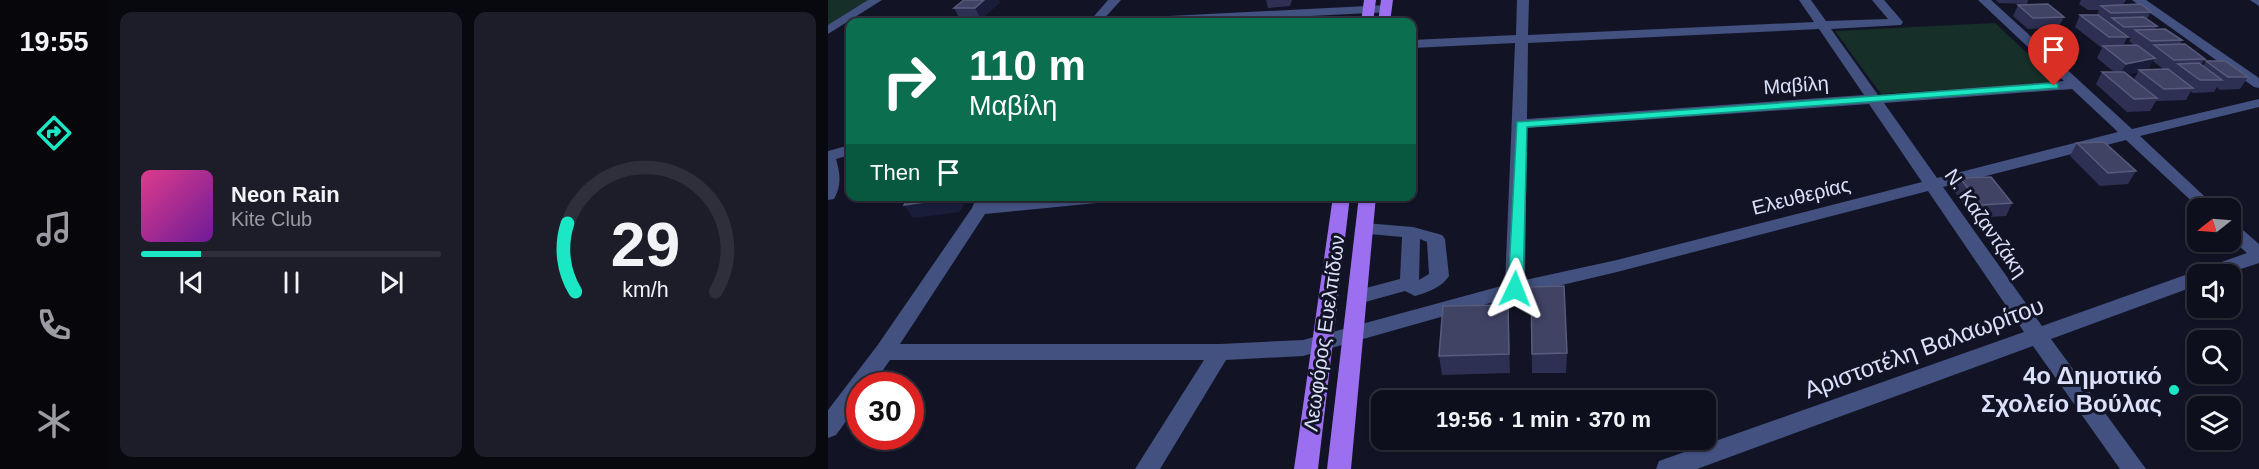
<!DOCTYPE html>
<meta charset="utf-8">
<style>
body{margin:0;font-family:Helvetica,sans-serif;background:#1c1d29;color:#f1f3f6;height:100vh;display:flex;flex-direction:column;font-size:22px;white-space:nowrap}
*{box-sizing:border-box;margin:0}
p{font-size:20px;color:#9b9ca3}
.icon{flex:none;width:33px;height:33px;fill:none;stroke:currentColor;stroke-width:2;stroke-linecap:round;stroke-linejoin:round}
.map{position:relative;flex:1;overflow:hidden}
.side{display:flex;flex-direction:column;gap:12px;padding:12px;background:#08080f;width:720px}
.side>*{flex:none}
.banner{position:absolute;left:18px;top:18px;width:570px;height:183px;border-radius:12px;box-shadow:0 2px 4px #0004,0 0 0 2px #2e2f3b;background:#0b6e4f;color:#fff;overflow:hidden}
.needle{width:39px;rotate:253deg}
.controls{position:absolute;left:1359px;top:198px;display:grid;gap:12px}
.controls a{display:grid;place-items:center;width:54px;height:54px;border-radius:12px;background:#0e0f1c;box-shadow:0 2px 4px #0004,0 0 0 2px #2e2f3b;font-size:30px}
.speed{position:absolute;left:18px;top:372px;display:flex;gap:12px;font-size:30px;font-weight:700;text-align:center}
.speed>*{display:grid;place-content:center;width:78px;height:78px;border-radius:50%;background:#0e0f1c;box-shadow:0 2px 4px #0004,0 0 0 2px #2e2f3b;line-height:1}
.speed .limit{border:9px solid #d22;background:#fff;color:#111}
.pin{position:absolute;display:grid;place-items:center;width:51px;height:51px;color:#fff;margin:-62px -26px;border-radius:50% 50% 50% 0;rotate:-45deg;box-shadow:0 0 6px #0007}
.pin .icon{rotate:45deg}
.me{position:absolute;width:66px;margin:-33px;rotate:2deg;stroke-linejoin:round;filter:drop-shadow(0 0 4px #0008)}
.turn{display:flex;align-items:center;gap:21px;height:126px;padding:0 24px;font-size:27px}
.turn .icon{width:78px;height:78px;stroke-width:2.5}
.turn b{display:block;font-size:42px;line-height:51px}
.then{display:flex;align-items:center;height:57px;padding:0 24px;background:#0003;gap:12px;font-size:22px}
.side .card{flex:1;display:flex;flex-direction:column;justify-content:center;gap:9px;min-width:0;padding:0 21px;border-radius:12px;background:#1c1d29}
.side .dial{align-items:center;gap:0}
.dial svg{height:156px;overflow:visible;fill:none;stroke:#2e2f3b;stroke-width:7;stroke-linecap:round;text-anchor:middle}
.dial text{fill:#f1f3f6;stroke:none}
.song{display:flex;align-items:center;gap:18px}
.cover{width:72px;height:72px;border-radius:9px;background:linear-gradient(135deg,hsl(330 70% 55%),hsl(280 70% 35%))}
.played{height:6px;border-radius:3px;background:linear-gradient(90deg,#1ce7c5 20%,#2e2f3b 20%)}
.keys{display:flex;justify-content:space-around;direction:ltr}
.side .tiles{flex:1;display:grid;gap:12px;grid-template-columns:repeat(2,1fr)}
.trip{position:absolute;left:543px;top:390px;width:345px;height:60px;border-radius:12px;background:#0e0f1c;box-shadow:0 2px 4px #0004,0 0 0 2px #2e2f3b;font-weight:800;line-height:60px;text-align:center}
main{display:flex;flex:1;min-height:0}
.tabs{display:flex;flex-direction:column;width:108px;justify-content:space-around;align-items:center;background:#06060b;color:#9b9ca3}
.tabs .icon{width:42px;height:42px}
.tabs .on{color:#1ce7c5}
.tabs b{font-size:27px;color:#f1f3f6}
.map>svg:first-child{display:block}
</style>
<main>
<nav class="tabs">
<b>19:55</b>
<svg class="icon on" aria-label="directions" viewBox="0 0 24 24"><path d="M12 3l9 9-9 9-9-9zM9 14v-3h6M13 9l2 2-2 2"/></svg>
<svg class="icon" aria-label="music" viewBox="0 0 24 24"><path d="M9 18V5l10-2v13"/><circle cx="6" cy="18" r="3"/><circle cx="16" cy="16" r="3"/></svg>
<svg class="icon" aria-label="phone" viewBox="0 0 24 24"><path d="M5 4h4l2 5-3 2q2 4 5 5l2-3 5 2v4C11 20 4 13 5 4z"/></svg>
<svg class="icon" aria-label="climate" viewBox="0 0 24 24"><path d="M12 3v18M4 7l16 10M4 17L20 7"/></svg>
</nav>
<section class="side">
<div class="tiles">
<div class="card">
<div class="song"><i class="cover"></i><div><b>Neon Rain</b><p>Kite Club</p></div></div>
<div class="played"></div>
<div class="keys"><svg class="icon" aria-label="previous" viewBox="0 0 24 24"><path d="M18 5L8 12l10 7zM5 5v14"/></svg><svg class="icon" aria-label="pause" viewBox="0 0 24 24"><path d="M8 5v14M16 5v14"/></svg><svg class="icon" aria-label="next" viewBox="0 0 24 24"><path d="M6 5l10 7-10 7zM19 5v14"/></svg></div>
</div>
<div class="card dial"><svg viewBox="0 0 100 80">
<path d="M14 69A42 42 0 1 1 86 69"/>
<path d="M14 69A42 42 0 0 1 10 34" stroke="#1ce7c5"/>
<text x="50" y="56" font-size="32" font-weight="700">29</text>
<text x="50" y="72" font-size="11">km/h</text>
</svg></div>
</div>
</section>
<div class="map">
<svg width="1431" height="469" viewBox="0 0 1431 469">
<rect width="100%" height="100%" fill="#121426"/>
<g fill="#162f28">
<polygon points="0,0 45,0 5,25 0,24"/>
<polygon points="1167,23 1230,82 1053,94 1007,31"/>
</g>
<g fill="none" stroke-linecap="round" stroke-linejoin="round">
<g fill="#425180" fill-rule="evenodd">
<polygon points="40,0 54,0 0,34 0,25"/>
<polygon points="280,0 293,0 273,22 261,22"/>
<path d="M689,0H701L700,35L986,22L971,0H983L998,21L1060,19L1044,0H1056L1075,22L1073,25L1003,29L1050,95L1236,81L1150,0H1163L1304,129L1431,99V107L1312,136L1389,208H1371L1298,140L1115,187L1214,326L1419,253L1402,238V222L1408,224L1431,244V263L1398,274H1370V285L1223,339L1318,469H1292L1205,346L869,469H828L831,461L1196,332L1100,191L789,272L687,296L475,356L398,360L332,469H307L376,360H62L44,386H32V402L8,435L0,438V410L49,346L144,208L149,196H166L164,202L227,196H297L289,201L157,214L72,344H392L475,340L677,285L687,43L584,48V40L688,35ZM991,29L1036,95L699,119L700,43ZM1244,89L1290,132L1109,178L1056,103ZM1041,104L1094,182L789,260L697,280L699,128Z"/>
<polygon points="1304,0 1318,0 1431,78 1431,88 1426,87"/>
<polygon points="1422,0 1431,0 1431,6"/>
<polygon points="558,5 564,9 562,12 365,22 296,22 302,18"/>
<path d="M22,145V155L8,159C12,173 14,185 6,199L0,200V151Z"/>
<path d="M536,223L585,227L614,235L617,239L621,276C613,288 600,292 587,296L577,291L530,304L523,302L520,297L523,292L572,279L574,237L530,233L527,229L530,225ZM592,239L599,242L601,274L591,280Z"/>
</g>
<g fill="#9c6ef0" fill-rule="evenodd">
<polygon points="536,0 548,0 545,22 533,22"/>
<polygon points="553,0 565,0 562,22 550,22"/>
<polygon points="505,196 522,196 490,469 466,469"/>
<polygon points="531,196 548,196 523,469 499,469"/>
</g>
</g>
<g fill="#2d3052" fill-rule="evenodd">
<polygon points="438,0 464,0 462,6 440,8"/>
<polygon points="1168,0 1200,0 1199,4 1171,3"/>
<path d="M1246,0H1298L1295,5L1323,12L1319,19L1329,26L1327,29L1354,40L1352,45L1377,59L1373,65L1375,66L1378,61L1420,77L1412,89L1392,90L1389,87L1386,92L1365,93L1363,91L1358,100L1328,101L1322,111L1299,112L1268,84L1274,72H1286L1269,58L1274,48L1247,27L1252,15H1269L1271,10H1260L1251,4L1253,0ZM1299,38H1303L1301,41L1306,45L1295,46ZM1325,61L1335,69H1320ZM1310,72L1306,79L1300,74Z"/>
<polygon points="172,2 153,19 132,19 126,8"/>
<polygon points="1190,5 1236,17 1230,28 1200,29 1185,16"/>
<polygon points="1249,143 1308,171 1300,184 1272,186 1242,156"/>
<polygon points="1132,178 1184,203 1178,216 1146,218 1126,191"/>
<polygon points="703,287 739,353 738,373 704,373"/>
<polygon points="681,324 682,373 614,375 611,356"/>
</g>
<g fill="#1a1d39">
<polygon points="156,0 171,0 172,2 153,19 147,8"/>
<polygon points="1327,58 1320,70 1311,70 1310,72 1291,76 1298,64"/>
<polygon points="125,196 140,196 132,212 85,218 76,205"/>
<polygon points="680,305 681,324 682,373 681,354"/>
</g>
<g fill="#404364" stroke="#585c7c" stroke-width="1.5">
<polygon points="136,0 156,0 147,8 126,8"/>
<polygon points="1220,4 1236,17 1205,18 1190,5"/>
<polygon points="1313,4 1323,12 1283,13 1273,6"/>
<polygon points="1252,15 1270,15 1300,37 1281,37"/>
<polygon points="1316,17 1329,26 1296,27 1284,18"/>
<polygon points="1337,29 1354,40 1323,41 1307,30"/>
<polygon points="1357,44 1377,59 1346,60 1326,45"/>
<polygon points="1309,45 1327,58 1298,64 1275,46"/>
<polygon points="1378,61 1397,61 1420,77 1400,77"/>
<polygon points="1371,63 1394,80 1372,80 1350,64"/>
<polygon points="1340,69 1365,88 1336,89 1311,70"/>
<polygon points="1274,72 1296,72 1329,98 1306,99"/>
<polygon points="1276,142 1308,171 1280,173 1249,143"/>
<polygon points="1163,177 1184,203 1153,205 1132,178"/>
<polygon points="81,196 125,196 124,198 76,205"/>
<polygon points="736,286 739,353 704,354 703,287"/>
<polygon points="680,305 681,354 611,356 615,306"/>
</g>
<polygon fill="#1ce7c5" stroke="#129680" stroke-width="1.5" points="1226,83 1230,84 1230,88 699,127 695,289 687,294 680,289 689,122"/>
<circle fill="#1ce7c5" stroke="#121426" stroke-width="2" cx="1346" cy="390" r="6"/>
<g text-anchor="middle" stroke-width="6" stroke-linejoin="round" paint-order="stroke">
<g font-size="20" fill="#dbe0fb" stroke="#121426">
<text transform="translate(968 85) rotate(-4)" y="7">Μαβίλη</text>
<text transform="translate(973 196) rotate(-14)" y="7">Ελευθερίας</text>
<text transform="translate(1158 223) rotate(55)" y="7">Ν. Καζαντζάκη</text>
<text transform="translate(496 333) rotate(-82)" y="7">Λεωφόρος Ευελπίδων</text>
</g>
<g font-size="24" fill="#dbe0fb" stroke="#121426">
<text transform="translate(1096 348) rotate(-20)" y="8">Αριστοτέλη Βαλαωρίτου</text>
</g>
<g font-size="24" font-weight="bold" fill="#dbe0fb" stroke="#121426" text-anchor="end">
<text x="1334" y="384">4ο Δημοτικό<tspan x="1334" dy="28">Σχολείο Βούλας</tspan></text>
</g>
</g>
</svg>
<div class="controls">
<a><svg class="needle" viewBox="-14 -14 28 28"><path d="M0-13l5 13h-10z" fill="#e53935"/><path d="M0 13l5-13h-10z" fill="#9b9ca3"/></svg></a>
<a><svg class="icon" aria-label="sound" viewBox="0 0 24 24"><path d="M4 9h4l5-4v14l-5-4H4zM17 9q2 3 0 6"/></svg></a>
<a><svg class="icon" aria-label="search" viewBox="0 0 24 24"><circle cx="10" cy="10" r="6"/><path d="M15 15l6 6"/></svg></a>
<a><svg class="icon" aria-label="layers" viewBox="0 0 24 24"><path d="M12 4l9 5-9 5-9-5zM3 14l9 5 9-5"/></svg></a>
</div>
<div class="speed"><div class="limit">30</div></div>
<div class="pin" style="left:1226px;top:86px;background:#d93025"><svg class="icon" aria-label="arrive" viewBox="0 0 24 24"><path d="M6 21V4h12l-3 4 3 4H6"/></svg></div>
<svg class="me" style="left:687px;top:289px" viewBox="-20 -20 40 40"><path d="M0-17L14 15 0 8-14 15z" fill="#1ce7c5" stroke="#fff" stroke-width="4"/></svg>
<div class="trip">19:56 · 1 min · 370 m</div>
<div class="banner">
<div class="turn"><svg class="icon" aria-label="right" viewBox="0 0 24 24"><path d="M7 20v-9h11M14 6l5 5-5 5"/></svg><div><b>110 m</b>Μαβίλη</div></div>
<div class="then">Then<svg class="icon" aria-label="arrive" viewBox="0 0 24 24"><path d="M6 21V4h12l-3 4 3 4H6"/></svg></div>
</div>
</div>
</main>
